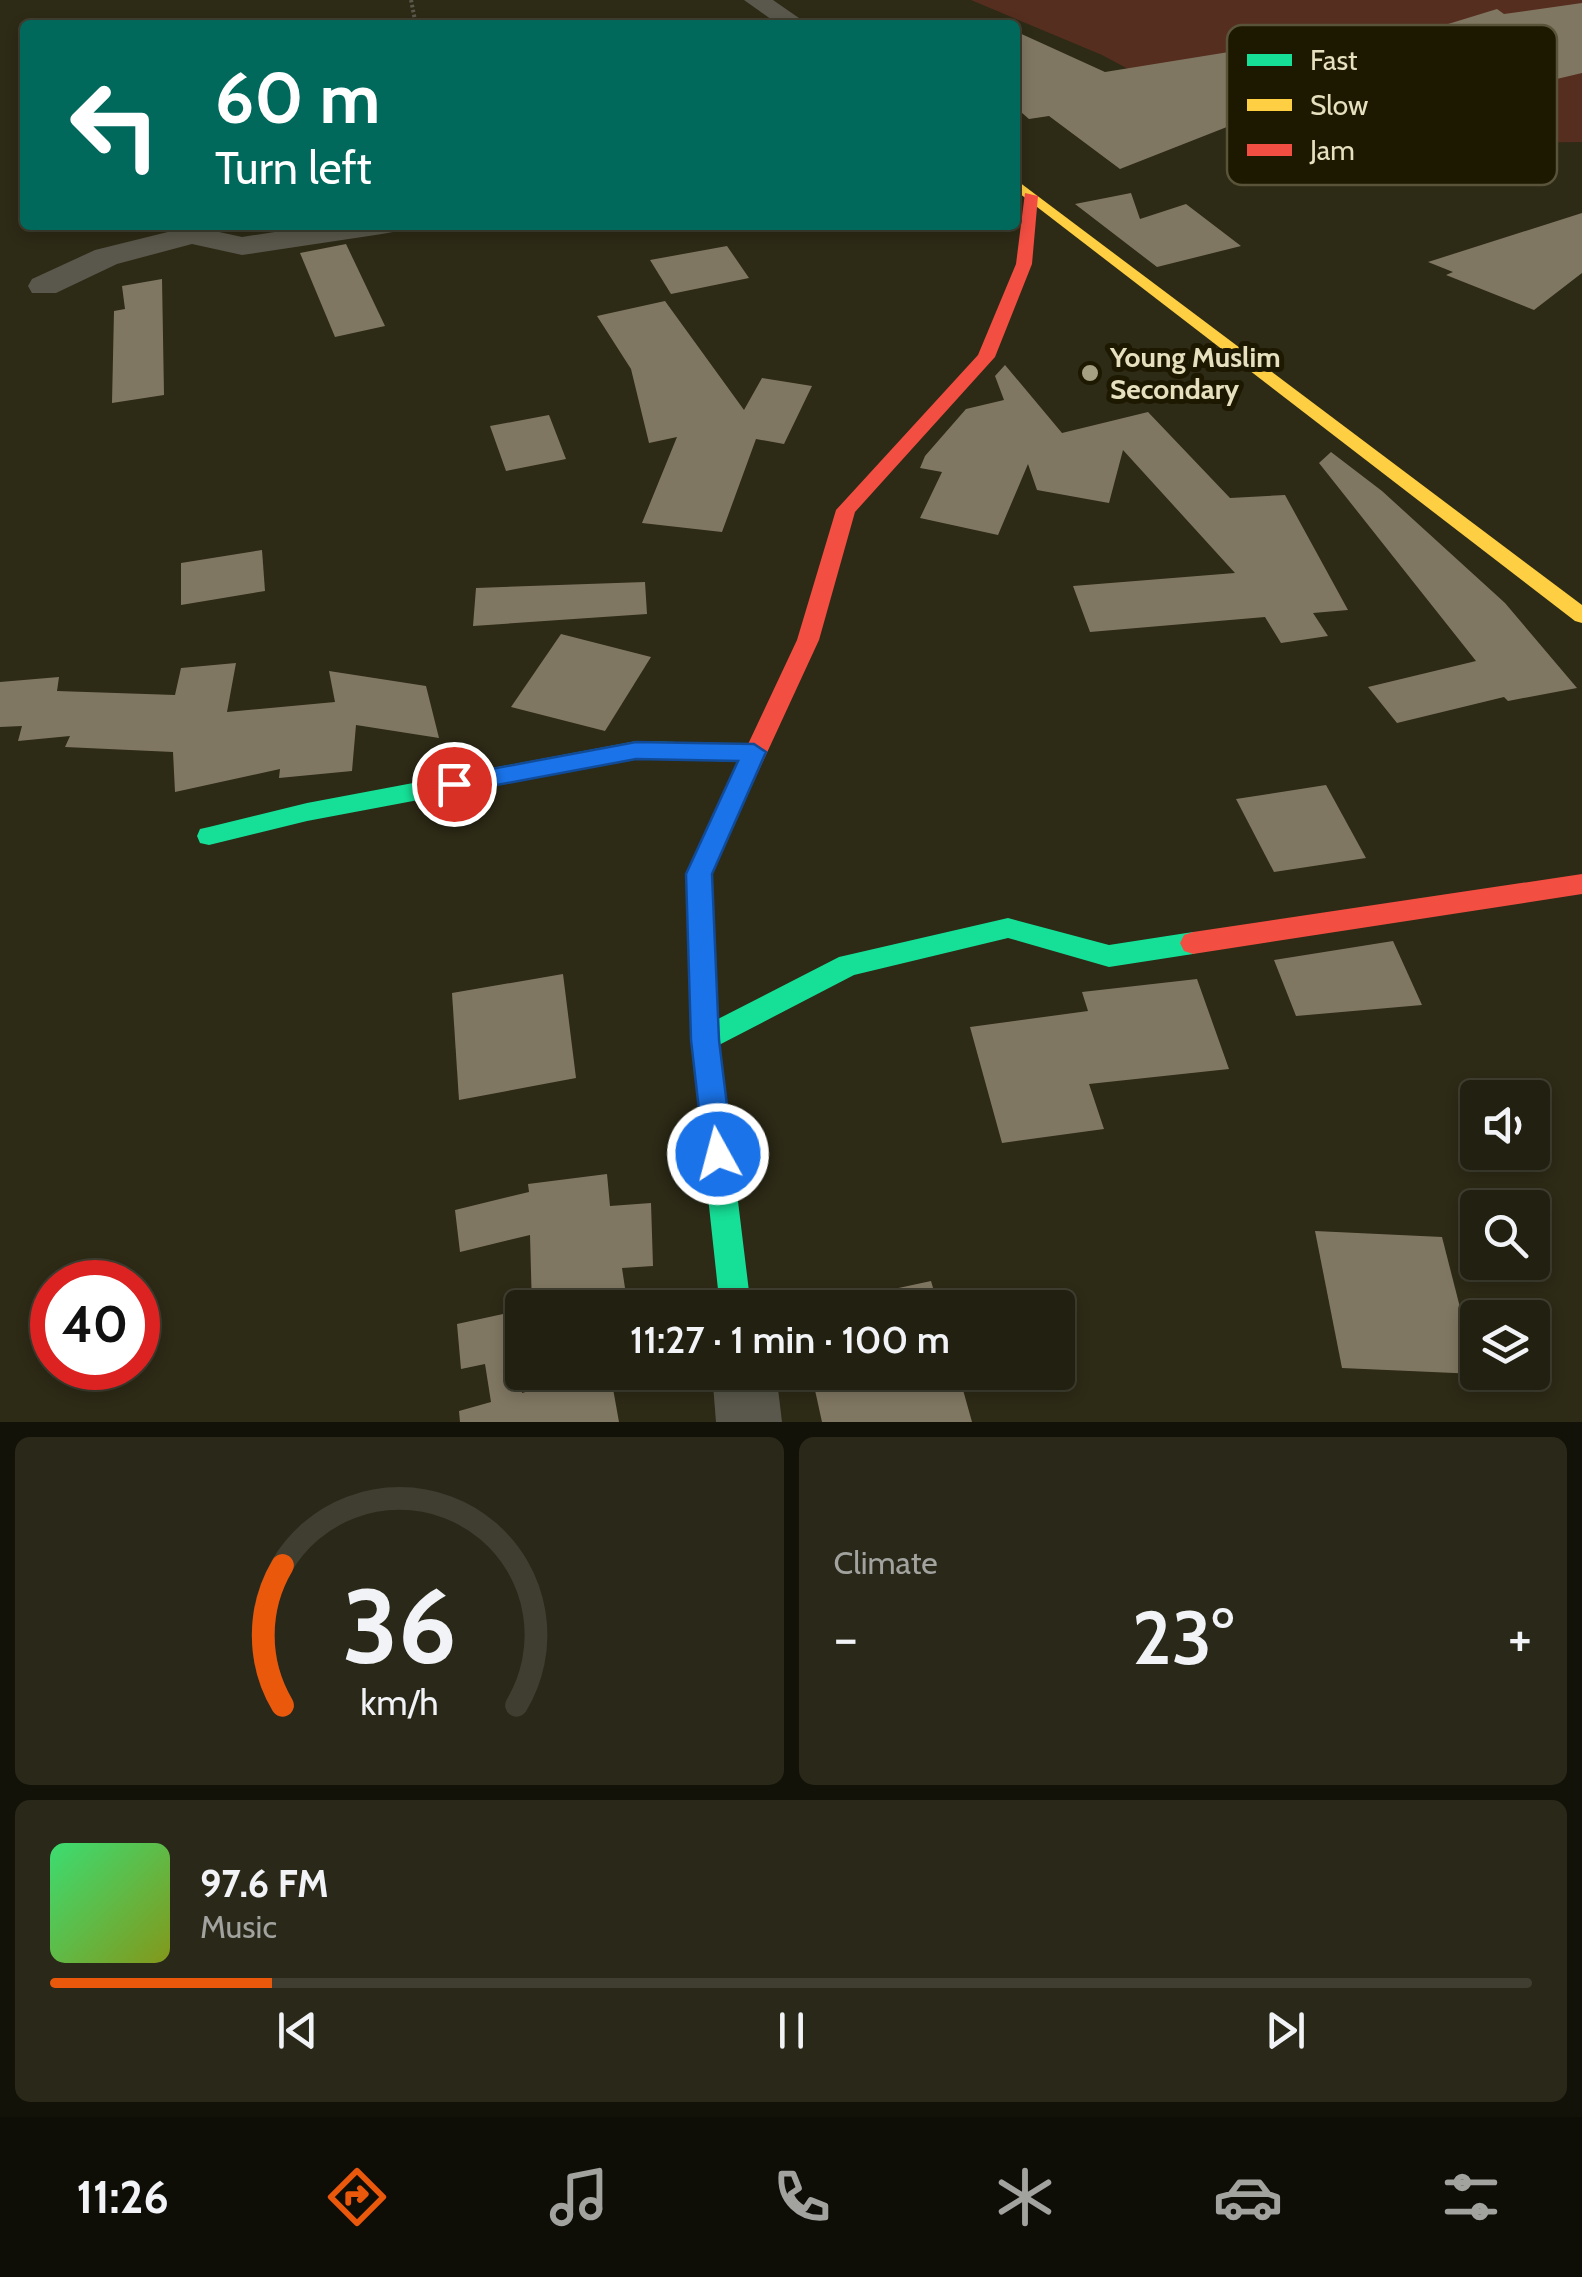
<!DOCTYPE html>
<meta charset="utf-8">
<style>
body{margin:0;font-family:Cabin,sans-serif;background:#2a2819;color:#f1f3f6;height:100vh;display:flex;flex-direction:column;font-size:38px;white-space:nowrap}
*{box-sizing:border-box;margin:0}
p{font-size:32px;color:#a2a39f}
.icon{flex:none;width:55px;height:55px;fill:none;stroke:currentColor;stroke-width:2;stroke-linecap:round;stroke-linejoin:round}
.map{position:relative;height:1422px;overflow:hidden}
.side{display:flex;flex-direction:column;gap:15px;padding:15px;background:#131209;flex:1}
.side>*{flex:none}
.banner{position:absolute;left:20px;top:20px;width:1000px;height:210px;border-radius:10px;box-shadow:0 5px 15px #0003,0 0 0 2px #3f3e30;background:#00695c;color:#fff;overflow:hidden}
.controls{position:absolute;left:1460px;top:1080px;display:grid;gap:20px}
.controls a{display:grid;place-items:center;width:90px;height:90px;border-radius:10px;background:#222010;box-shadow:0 5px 15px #0003,0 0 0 2px #3f3e30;font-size:50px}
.speed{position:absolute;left:30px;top:1260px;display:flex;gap:20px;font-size:50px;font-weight:700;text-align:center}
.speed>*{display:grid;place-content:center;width:130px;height:130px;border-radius:50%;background:#222010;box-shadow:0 5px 15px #0003,0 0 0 2px #3f3e30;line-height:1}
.speed .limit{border:15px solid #d22;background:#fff;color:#111}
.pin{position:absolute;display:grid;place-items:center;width:85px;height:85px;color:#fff;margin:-42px;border:5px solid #fff;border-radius:50%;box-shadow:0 2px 10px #0007}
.me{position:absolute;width:110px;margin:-55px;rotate:353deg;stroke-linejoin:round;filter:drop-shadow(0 0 8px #0008)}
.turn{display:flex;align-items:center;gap:35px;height:210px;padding:0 30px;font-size:45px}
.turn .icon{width:130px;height:130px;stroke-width:2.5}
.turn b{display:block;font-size:70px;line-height:85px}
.big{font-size:75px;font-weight:600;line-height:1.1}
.side .tile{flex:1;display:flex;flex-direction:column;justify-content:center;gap:15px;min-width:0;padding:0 35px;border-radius:15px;background:#2a2819}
.side .dial{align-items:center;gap:0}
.dial svg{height:260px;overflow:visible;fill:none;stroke:#3f3e30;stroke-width:7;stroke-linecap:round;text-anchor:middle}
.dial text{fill:#f1f3f6;stroke:none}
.song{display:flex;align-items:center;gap:30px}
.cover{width:120px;height:120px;border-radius:15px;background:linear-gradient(135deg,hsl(140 70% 55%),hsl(70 70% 35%))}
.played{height:10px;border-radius:5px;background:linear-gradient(90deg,#ea580c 15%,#3f3e30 15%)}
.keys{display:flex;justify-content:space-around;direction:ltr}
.heat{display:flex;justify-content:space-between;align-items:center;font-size:55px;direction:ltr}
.side .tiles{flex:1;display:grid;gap:15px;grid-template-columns:1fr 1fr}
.tile:last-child{grid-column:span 2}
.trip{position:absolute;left:505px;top:1290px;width:570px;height:100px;border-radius:10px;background:#222010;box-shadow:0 5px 15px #0003,0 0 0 2px #3f3e30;font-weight:600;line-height:100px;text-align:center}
.tab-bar{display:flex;height:160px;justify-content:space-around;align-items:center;background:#0e0d06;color:#a2a39f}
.tab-bar .icon{width:70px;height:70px}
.tab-bar .active{color:#ea580c}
.tab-bar b{font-size:45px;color:#f1f3f6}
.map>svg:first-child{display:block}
</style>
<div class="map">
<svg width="1582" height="1422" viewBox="0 0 1582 1422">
<rect width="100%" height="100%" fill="#2d2a16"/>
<polygon fill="#562e20" points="971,0 1582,0 1582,142 1446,144 1252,135 1102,55"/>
<g fill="#807762">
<polygon points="1582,3 1582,73 1493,94 1396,40 1497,9 1504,14"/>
<polygon points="1015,31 1105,72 1266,46 1346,80 1120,169 1049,116 1029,119 1015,107"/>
<polygon points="1131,193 1140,219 1186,204 1241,246 1157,267 1075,204"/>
<polygon points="1582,213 1582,273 1534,310 1446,275 1453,272 1428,262"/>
<polygon points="346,244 385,326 335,337 300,253"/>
<polygon points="727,246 749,278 671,294 650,260"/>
<polygon points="162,279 164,395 112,403 114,311 125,309 122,286"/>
<polygon points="665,301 744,410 762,378 812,386 784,444 756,439 722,532 642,523 677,437 649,443 631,369 597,316"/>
<polygon points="1005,365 1062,433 1148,412 1230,498 1285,495 1348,610 1313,613 1328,636 1281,643 1265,617 1090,632 1073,586 1235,573 1123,450 1109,503 1037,490 1028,464 998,535 920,518 942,472 920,468 925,456 966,409 1004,400 995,376"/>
<polygon points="549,415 566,459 506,471 490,426"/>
<polygon points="1331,452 1382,491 1505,603 1577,688 1508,701 1504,697 1397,723 1368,687 1476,661 1319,463"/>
<polygon points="262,550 265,591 181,605 181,563"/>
<polygon points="645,582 647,614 473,626 476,588"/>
<polygon points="561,634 651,657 605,731 511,707"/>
<polygon points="236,663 227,712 335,702 329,671 426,686 439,738 356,725 352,771 279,778 280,769 175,792 173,752 65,747 70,736 18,741 22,726 0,727 0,682 59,677 57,691 175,695 181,668"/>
<polygon points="1326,785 1366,858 1274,872 1236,799"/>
<polygon points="1393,941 1422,1005 1296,1016 1274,960"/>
<polygon points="563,974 576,1078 459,1100 452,993"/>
<polygon points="1197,979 1229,1069 1089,1084 1104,1129 1002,1143 970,1027 1088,1011 1082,992"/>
<polygon points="607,1174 610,1206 651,1203 653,1266 622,1268 628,1308 532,1308 530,1235 460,1252 455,1210 529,1192 528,1184"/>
<polygon points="1315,1231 1442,1237 1477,1374 1342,1368"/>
<polygon points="931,1281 939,1308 815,1308 815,1306"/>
<polygon points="522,1310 522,1393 595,1372 610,1372 619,1422 460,1422 459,1411 491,1402 485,1364 461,1369 457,1324"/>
<polygon points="811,1372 958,1372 972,1422 822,1422"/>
</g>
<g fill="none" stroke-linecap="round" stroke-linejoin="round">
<polyline stroke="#5b594c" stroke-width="4" stroke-dasharray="2.5 2.5" stroke-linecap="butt" points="411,0 416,25"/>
<g fill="#5a584c" fill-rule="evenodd">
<polygon points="744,0 773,0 809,25 779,25"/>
<polygon points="319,225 398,225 393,232 382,234 242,255 192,244 117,264 56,293 32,293 28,286 32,279 95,250 192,226 242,237"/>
<polygon points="712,1372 776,1372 782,1422 716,1422"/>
</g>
<g fill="#16e098" fill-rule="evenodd">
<polygon points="637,741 754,744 762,747 766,753 762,759 754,762 637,759 307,821 209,845 200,843 197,836 200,829 209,827 307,803"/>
<polygon points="700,898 709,901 713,908 718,1019 839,957 1008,918 1109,945 1193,932 1202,935 1206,943 1202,951 1193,954 1109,967 1008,938 854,975 719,1045 751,1308 720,1308 691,1039 687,908 691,901"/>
</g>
<polygon fill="#ffcf43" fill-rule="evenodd" points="1015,179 1582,605 1582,623 1575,621 1015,190"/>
<g fill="#f24e42" fill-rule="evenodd">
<polygon points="1025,193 1038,196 1032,264 995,357 855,512 819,640 711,874 713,908 709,915 700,918 691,915 687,908 687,874 797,640 836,510 978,355 1016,264"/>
<polygon points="1582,874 1582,894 1193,954 1184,951 1180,943 1184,935 1193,932"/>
</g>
</g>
<polygon fill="#1a73e8" stroke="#114b97" stroke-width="2.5" points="636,742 754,744 766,752 712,874 719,1040 733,1154 729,1164 718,1168 708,1164 704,1154 691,1040 686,874 738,761 636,759 454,793 442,784 454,776"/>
<circle fill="#a5a084" stroke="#1d1800" stroke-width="4" cx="1090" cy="373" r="10"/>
<g text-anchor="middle" stroke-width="10" stroke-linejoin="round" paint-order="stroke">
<g font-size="28" font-weight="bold" fill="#e6e0bf" stroke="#1d1800" text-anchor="start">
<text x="1110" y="367">Young Muslim<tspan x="1110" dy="32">Secondary</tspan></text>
</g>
</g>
<rect x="1227" y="25" width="330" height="160" rx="15" fill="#1d1800" stroke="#595439" stroke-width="2.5"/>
<rect x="1247" y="54" width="45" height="12" fill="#16e098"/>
<rect x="1247" y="99" width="45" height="12" fill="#ffcf43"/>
<rect x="1247" y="144" width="45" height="12" fill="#f24e42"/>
<g font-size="28" fill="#e6e0bf">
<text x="1310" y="70">Fast</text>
<text x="1310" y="115">Slow</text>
<text x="1310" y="160">Jam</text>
</g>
</svg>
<div class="controls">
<a><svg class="icon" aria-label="sound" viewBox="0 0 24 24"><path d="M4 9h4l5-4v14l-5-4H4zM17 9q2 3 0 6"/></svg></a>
<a><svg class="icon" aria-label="search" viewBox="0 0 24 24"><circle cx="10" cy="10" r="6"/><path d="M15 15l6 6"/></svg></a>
<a><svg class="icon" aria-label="layers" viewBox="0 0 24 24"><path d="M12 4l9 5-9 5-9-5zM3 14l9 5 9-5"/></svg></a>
</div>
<div class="speed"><div class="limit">40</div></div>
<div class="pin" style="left:454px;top:784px;background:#d93025"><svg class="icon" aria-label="arrive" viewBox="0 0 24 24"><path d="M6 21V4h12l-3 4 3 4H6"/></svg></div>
<svg class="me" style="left:718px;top:1154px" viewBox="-20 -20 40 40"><circle r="17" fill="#1a73e8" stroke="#fff" stroke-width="3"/><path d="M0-11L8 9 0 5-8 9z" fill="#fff"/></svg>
<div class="trip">11:27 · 1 min · 100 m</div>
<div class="banner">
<div class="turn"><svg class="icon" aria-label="left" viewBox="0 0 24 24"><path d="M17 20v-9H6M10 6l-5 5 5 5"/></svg><div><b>60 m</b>Turn left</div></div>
</div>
</div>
<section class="side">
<div class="tiles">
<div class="tile dial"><svg viewBox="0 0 100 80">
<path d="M14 69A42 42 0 1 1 86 69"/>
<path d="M14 69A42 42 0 0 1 14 26" stroke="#ea580c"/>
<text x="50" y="56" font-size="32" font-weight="700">36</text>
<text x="50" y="72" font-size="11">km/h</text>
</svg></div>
<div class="tile"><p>Climate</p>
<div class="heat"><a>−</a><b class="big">23°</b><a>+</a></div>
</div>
<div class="tile">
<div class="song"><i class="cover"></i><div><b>97.6 FM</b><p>Music</p></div></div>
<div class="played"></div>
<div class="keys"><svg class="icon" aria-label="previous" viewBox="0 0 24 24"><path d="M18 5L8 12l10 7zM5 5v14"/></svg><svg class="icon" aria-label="pause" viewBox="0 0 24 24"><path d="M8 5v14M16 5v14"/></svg><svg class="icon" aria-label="next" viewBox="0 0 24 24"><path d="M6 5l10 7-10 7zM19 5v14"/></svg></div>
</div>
</div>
</section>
<nav class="tab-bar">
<b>11:26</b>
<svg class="icon active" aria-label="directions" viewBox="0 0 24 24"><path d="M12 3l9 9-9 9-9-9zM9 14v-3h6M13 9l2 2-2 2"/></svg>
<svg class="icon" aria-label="music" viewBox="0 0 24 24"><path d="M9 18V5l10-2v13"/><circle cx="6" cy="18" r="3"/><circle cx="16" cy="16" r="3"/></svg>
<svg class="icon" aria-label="phone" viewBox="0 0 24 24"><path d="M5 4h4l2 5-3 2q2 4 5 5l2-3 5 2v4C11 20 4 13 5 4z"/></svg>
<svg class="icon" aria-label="climate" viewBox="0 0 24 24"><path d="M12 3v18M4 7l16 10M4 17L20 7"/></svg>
<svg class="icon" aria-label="car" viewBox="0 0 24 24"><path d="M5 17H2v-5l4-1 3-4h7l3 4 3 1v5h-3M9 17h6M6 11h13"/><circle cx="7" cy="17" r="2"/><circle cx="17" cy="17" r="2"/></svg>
<svg class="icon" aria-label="filters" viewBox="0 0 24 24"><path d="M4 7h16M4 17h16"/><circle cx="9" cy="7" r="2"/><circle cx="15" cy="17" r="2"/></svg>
</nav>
